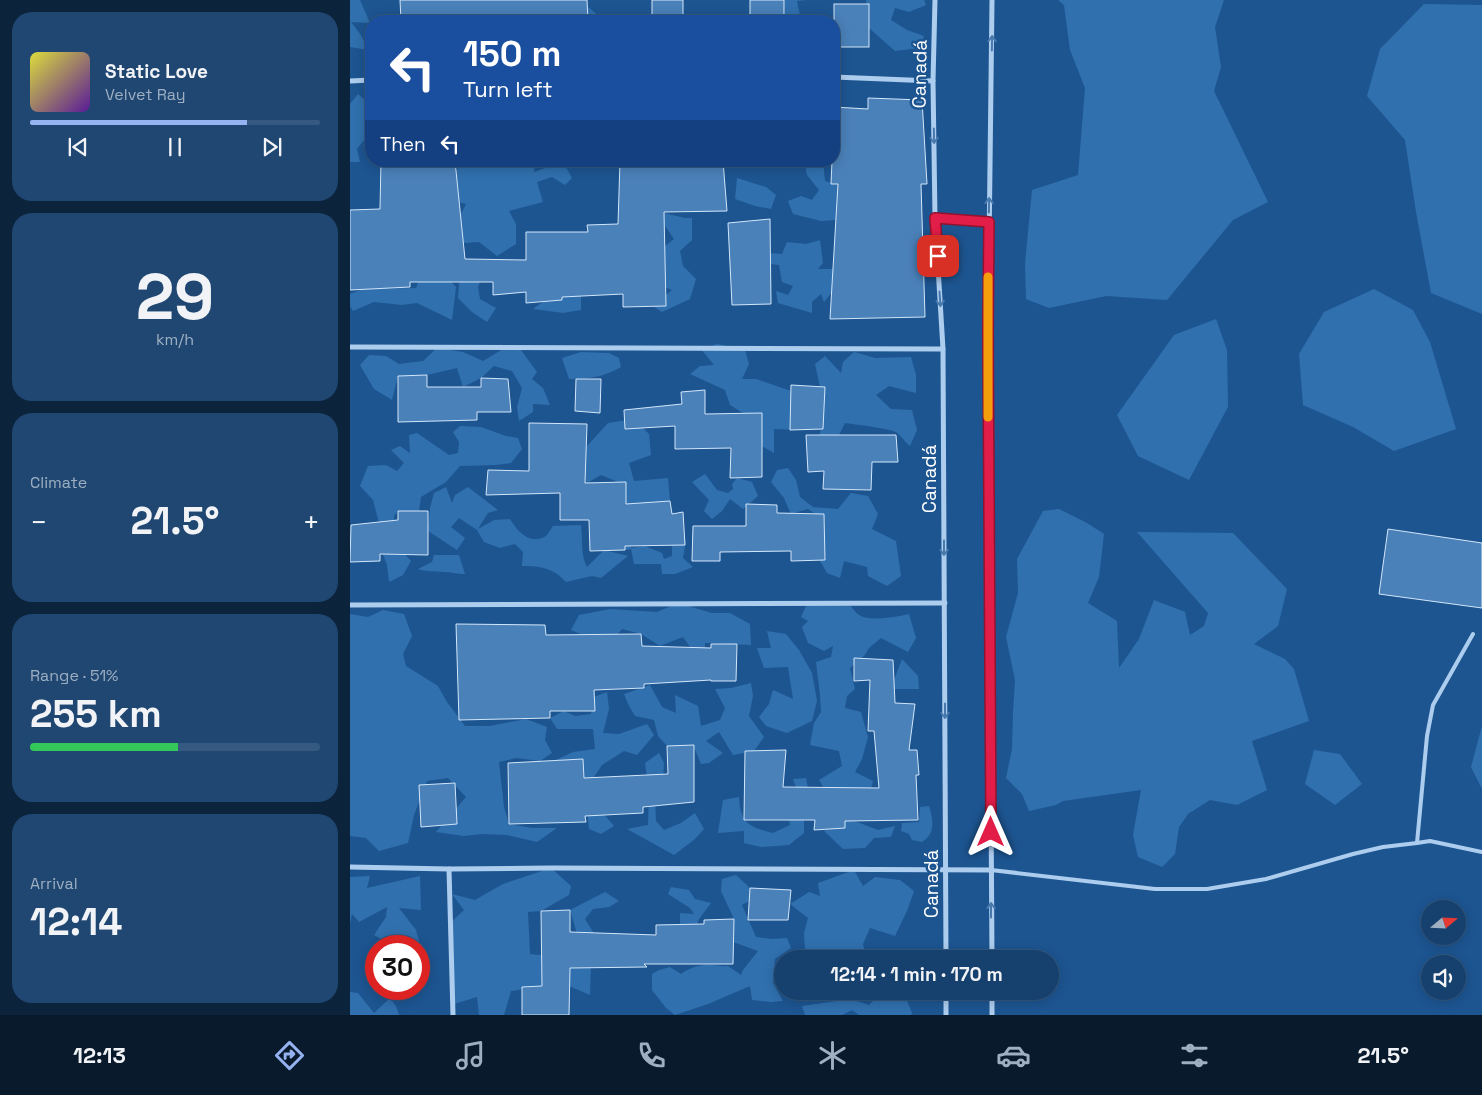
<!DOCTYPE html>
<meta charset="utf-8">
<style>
body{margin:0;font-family:"Space Grotesk",sans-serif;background:#1f4772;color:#f1f3f6;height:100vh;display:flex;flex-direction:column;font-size:19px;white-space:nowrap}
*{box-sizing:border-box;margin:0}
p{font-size:16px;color:#9eafc2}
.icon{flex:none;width:28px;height:28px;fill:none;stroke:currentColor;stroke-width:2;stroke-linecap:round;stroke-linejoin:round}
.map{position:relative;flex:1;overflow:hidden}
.details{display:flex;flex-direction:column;gap:12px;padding:12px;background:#0c233c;width:350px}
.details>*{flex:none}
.hud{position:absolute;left:15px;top:15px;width:475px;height:152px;border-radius:20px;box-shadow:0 2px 12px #0003,0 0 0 1px #355980;background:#1a4fa0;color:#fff;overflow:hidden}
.needle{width:32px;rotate:71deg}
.tools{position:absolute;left:1071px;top:900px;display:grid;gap:10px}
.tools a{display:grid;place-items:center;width:45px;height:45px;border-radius:50%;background:#16406d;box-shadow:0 2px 12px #0003,0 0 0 1px #355980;font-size:25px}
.speed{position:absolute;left:15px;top:935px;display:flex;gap:10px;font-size:25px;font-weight:700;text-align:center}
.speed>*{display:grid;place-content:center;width:65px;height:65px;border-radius:50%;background:#16406d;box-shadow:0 2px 12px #0003,0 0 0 1px #355980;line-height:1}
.speed .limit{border:8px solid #d22;background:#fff;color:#111}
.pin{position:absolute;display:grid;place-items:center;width:42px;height:42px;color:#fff;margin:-21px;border-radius:10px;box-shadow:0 2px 8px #0006}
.me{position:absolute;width:55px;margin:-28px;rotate:0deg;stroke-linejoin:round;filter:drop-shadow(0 0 4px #0008)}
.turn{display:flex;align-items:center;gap:18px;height:105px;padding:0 15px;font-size:22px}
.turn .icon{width:65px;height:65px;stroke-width:2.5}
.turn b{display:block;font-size:35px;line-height:42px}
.then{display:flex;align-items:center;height:48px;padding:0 15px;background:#0003;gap:10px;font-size:19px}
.big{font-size:38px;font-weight:700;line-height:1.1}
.details .tile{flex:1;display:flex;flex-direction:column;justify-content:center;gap:8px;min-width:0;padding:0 18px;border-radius:20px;background:#1f4772}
.details .dial{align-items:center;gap:0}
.dial b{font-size:65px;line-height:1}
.song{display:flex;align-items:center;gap:15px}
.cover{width:60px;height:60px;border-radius:8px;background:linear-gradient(135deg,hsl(60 70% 55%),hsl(270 70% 35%))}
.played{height:5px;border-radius:2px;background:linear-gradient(90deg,#95b2f1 75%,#355980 75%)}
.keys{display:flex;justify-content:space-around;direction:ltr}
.heat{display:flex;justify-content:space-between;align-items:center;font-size:28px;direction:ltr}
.charge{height:8px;border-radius:4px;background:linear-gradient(90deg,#34c759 51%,#355980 0)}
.trip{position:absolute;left:424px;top:950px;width:285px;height:50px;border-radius:25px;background:#16406d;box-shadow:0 2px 12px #0003,0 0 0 1px #355980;font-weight:700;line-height:50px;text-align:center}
.dock{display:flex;height:80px;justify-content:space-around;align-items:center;background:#091a2c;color:#9eafc2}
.dock .icon{width:35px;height:35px}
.dock .current{color:#95b2f1}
.dock b{font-size:22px;color:#f1f3f6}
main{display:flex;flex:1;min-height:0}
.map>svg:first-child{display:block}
</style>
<main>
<section class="details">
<div class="tile">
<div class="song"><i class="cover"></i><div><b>Static Love</b><p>Velvet Ray</p></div></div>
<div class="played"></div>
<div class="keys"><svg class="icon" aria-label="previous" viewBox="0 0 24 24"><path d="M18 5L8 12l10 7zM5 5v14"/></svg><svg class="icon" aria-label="pause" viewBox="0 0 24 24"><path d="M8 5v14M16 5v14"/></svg><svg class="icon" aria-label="next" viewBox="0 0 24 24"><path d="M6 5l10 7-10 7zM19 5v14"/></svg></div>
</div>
<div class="tile dial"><b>29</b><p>km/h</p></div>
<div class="tile"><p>Climate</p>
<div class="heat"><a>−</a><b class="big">21.5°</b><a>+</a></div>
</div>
<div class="tile"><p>Range · 51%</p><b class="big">255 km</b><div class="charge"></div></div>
<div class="tile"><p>Arrival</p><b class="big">12:14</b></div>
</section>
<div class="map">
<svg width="1132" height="1015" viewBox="0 0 1132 1015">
<rect width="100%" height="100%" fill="#1d5591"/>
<g fill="#3070ae">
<polygon points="0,0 10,0 20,23 1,22 11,35 18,50 0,47"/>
<polygon points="434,0 457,0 447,1 451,21 435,21"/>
<polygon points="516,0 574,0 576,5 559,12 545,8 541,20 557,30 574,36 570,48 545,51 519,28"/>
<polygon points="708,0 874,0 865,27 871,67 864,91 918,202 883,220 817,300 756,296 699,308 676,299 675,264 682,190 728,175 735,88 720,50 714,5"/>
<polygon points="1074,4 1132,5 1132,314 1081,293 1066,212 1055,140 1017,96 1030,49"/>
<polygon points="238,7 255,21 230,21"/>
<polygon points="8,94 18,103 21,110 21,131 7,149 10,162 0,162 0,104"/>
<polygon points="115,161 140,161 140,163 148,164 148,161 185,161 184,172 207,164 216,167 222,178 215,185 202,177 187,182 193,202 159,211 166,224 166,244 147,256 129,242 113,243 110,216 116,204 90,198 100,177"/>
<polygon points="454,161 473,161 475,181 496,188 490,209 486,220 471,221 443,214 438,201 451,196 462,200 469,190 457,175"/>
<polygon points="387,178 416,187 426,195 421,209 405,206 385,199"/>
<polygon points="314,213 335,218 342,218 342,240 330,251 333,266 346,279 340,299 312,312 303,306 322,290 310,285 315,270 315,246 324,239 315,226"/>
<polygon points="470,240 473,263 468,269 483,269 482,292 474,302 471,294 462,302 462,313 428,303 426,291 438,295 443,286 432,282 429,265 420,264 420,253 432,254 437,242 456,244"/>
<polygon points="110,274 132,275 128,287 130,299 146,308 137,322 122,312 108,298"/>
<polygon points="71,275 96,276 106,287 102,320 67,303 52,305 24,302 3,311 0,306 0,294 13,289 66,288"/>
<polygon points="212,288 231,293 231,310 213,313 183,309"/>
<polygon points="1024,289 1063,310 1080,342 1106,429 1044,451 1003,427 953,405 949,354 974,312"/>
<polygon points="866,319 877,350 878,407 839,480 788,456 767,415 824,335"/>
<polygon points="367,344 395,350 399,364 392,379 406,379 441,391 449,430 424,429 424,453 406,443 404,420 380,405 375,390 340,374 350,366 364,365 351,349"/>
<polygon points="158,346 168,346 187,372 182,379 193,388 200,405 183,404 183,412 169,421 167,407 172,388 162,371 144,366 131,378 113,387 107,368 77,375 48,376 42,400 24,389 10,365 19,355 36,356 49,364 73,361 87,348 113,352 133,361"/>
<path d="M231,352L259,353L269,358L271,367C253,377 240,379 219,379L212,358Z"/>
<path d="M504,352L525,358L561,357L566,375V393L539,386L526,395L541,409L562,410L567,430L560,446C555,442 551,436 546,432C541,429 503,424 495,423L489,435L469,441L474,405L465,364L475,356L491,373L493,362Z"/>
<polygon points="284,419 299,434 301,455 279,463 284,481 318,478 320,501 295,503 284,510 281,548 295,546 312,553 314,559 322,556 322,545 330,538 336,541 333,558 343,567 325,574 312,574 311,564 284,564 281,549 275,550 276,523 263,505 268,482 251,475 237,483 230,468 237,446 258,423"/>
<polygon points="110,426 131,427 156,436 168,438 172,449 161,463 145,465 110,466 96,482 71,497 69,511 48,511 44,516 45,544 61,561 53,575 39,582 37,565 30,547 30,527 23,500 10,486 18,466 36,465 47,471 54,463 41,450 50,446 60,453 59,435 67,433 99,455 108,453 109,442 103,432"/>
<polygon points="438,468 446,480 450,497 463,507 488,509 501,493 518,496 528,514 522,529 546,541 551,576 537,586 518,576 517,567 494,561 490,578 477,573 470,561 475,541 475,521 458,509 441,514 434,498 421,482 427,470"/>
<polygon points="355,474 367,490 378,493 383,489 382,484 387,478 402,482 408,496 393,509 380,499 372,511 362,519 354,511 359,500 342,482"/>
<path d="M96,487L102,503L105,495L118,487L148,510L138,513L128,529L144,520L160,519C167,531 180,546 196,536C198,534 201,529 203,526L231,525C233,540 230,553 237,567L254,550L278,556L251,578L242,576L216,582C203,568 191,566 172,566L173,552L165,544L150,548L134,542L127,530L109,518L101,527L115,538L107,550L78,531L80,508L84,493Z"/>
<polygon points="709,509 737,523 754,534 749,577 738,603 767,621 769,668 789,639 804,600 835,612 840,635 854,626 858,613 787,532 883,533 937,589 928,626 904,644 935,659 944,669 959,721 902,741 917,790 887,805 860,800 838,814 829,827 825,854 812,867 788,857 783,835 791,790 713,801 706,805 679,811 672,794 656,778 662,749 663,712 665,680 656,637 668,593 667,559 693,511"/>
<path d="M84,555H109L115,574C106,574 101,572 94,572C85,571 77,572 68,569L82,562Z"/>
<polygon points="328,603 362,613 380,613 400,624 401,645 355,643 355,665 340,647 333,637 310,646 291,634 272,629 263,640 242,639 221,630 229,615 260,609 307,612"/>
<path d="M457,604L501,606C503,609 506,613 509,615C520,622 546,617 559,614L566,638L558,652L531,638L519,648L514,656L500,668L505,689L497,696L495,708L511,712L518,737L512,759L505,772L523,781L520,792L502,820L528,830L545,826L541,837L524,838L515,848L493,849L474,831L495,822L469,780L492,766L489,751L460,745L464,723L471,712L470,695L466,662L481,657L483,646L474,651L458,643L452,627L458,621L451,617Z"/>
<polygon points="33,610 54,614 62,636 53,654 56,666 88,686 97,702 115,726 140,726 176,719 197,727 195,740 202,753 190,761 166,758 149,762 154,807 159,824 182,828 207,828 187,842 157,835 131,834 114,836 86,832 116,797 98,778 77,781 64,815 58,843 29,851 16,838 0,836 0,614 18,617"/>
<polygon points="417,631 436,634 449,650 462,673 467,701 462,721 437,733 416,726 409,717 419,704 423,690 443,699 438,667 414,668 407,648 421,648"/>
<polygon points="552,659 568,676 569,689 543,689 544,680"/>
<polygon points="401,683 403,696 399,716 414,737 404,751 383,755 369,732 356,741 373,753 359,763 351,764 343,745 317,746 308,736 304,720 285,716 278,704 274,694 300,685 312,707 326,713 325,695 348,706 351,726 370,720 375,708 365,689 381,688"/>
<polygon points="257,692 259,709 253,733 269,734 297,724 304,735 287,755 274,751 252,765 242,780 252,812 264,826 251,834 239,829 233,759 206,760 223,752 245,749 243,729 207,729 200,718 214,711 225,716 241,714 244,697"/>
<polygon points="1132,726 1132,789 1121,767"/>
<polygon points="964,750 990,754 1012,784 985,805 955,784"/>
<polygon points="309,753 314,763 313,780 305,796 306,821 314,830 331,823 345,813 354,829 345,839 324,855 277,829 298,825 299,793 295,763"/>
<path d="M456,778L460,799L454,818V833L439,845L411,847L394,843V831L368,833L373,800L389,797C390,824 400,827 423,833L440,825L437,809L446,787L443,779Z"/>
<path d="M579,806C583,820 586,833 572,842L562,840L559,834L551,831L552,823L569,822L570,807Z"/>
<polygon points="201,868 221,886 219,895 191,911 178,912 180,954 209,957 241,963 240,995 219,986 194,986 161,991 154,1015 129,1015 127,997 104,1004 98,925 114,910 102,894 125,900 153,884"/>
<polygon points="504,870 513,886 525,877 550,880 564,891 557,911 545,936 520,928 513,944 517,959 464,959 455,951 454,933 458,918 440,904 459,892 470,896 468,883"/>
<path d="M386,875L400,888L399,901L392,905L406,937L422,939L437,938L441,948L425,959L423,983L433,1001L421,1002L402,1000L400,986L358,1004L325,1015L316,1008L302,990V974L309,970L320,967L331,974C339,968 351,964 362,965C368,965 372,967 378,966L391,975L393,970L408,951L383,942L384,919L371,891L372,879Z"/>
<polygon points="20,876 17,888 70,876 71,910 49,908 66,930 72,952 69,952 69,946 44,946 24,935 36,917 37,907 9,922 2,914 0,924 0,877"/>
<polygon points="321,887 339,890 345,899 361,903 349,919 344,933 330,925 330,913 344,914 340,908 318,894"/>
<polygon points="255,892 269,901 259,907 243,909 235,919 245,935 228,937 220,910"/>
<polygon points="533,991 539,991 544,998 557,1001 562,1013 561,1015 509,1015 502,1010 492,1015 455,1015 452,1006 501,999 519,1005"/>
<polygon points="0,992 8,993 24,1013 40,998 46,1006 49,1015 0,1015"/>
</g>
<g fill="#4a81b9" stroke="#d3e6fa">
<polygon points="50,0 237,0 238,21 51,21"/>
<rect x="302" y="0" width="31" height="21"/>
<rect x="400" y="0" width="34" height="21"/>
<rect x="484" y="4" width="35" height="43"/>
<polygon points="518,98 572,100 577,184 571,184 575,317 480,319 488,184 481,184 482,161 484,161 484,107 518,109"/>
<polygon points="31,161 105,161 115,259 176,260 176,232 238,232 237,225 268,224 270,161 373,161 377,211 314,212 316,306 273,307 273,294 212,297 212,300 176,303 176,292 143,295 143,282 60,282 60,287 0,290 0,210 30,209"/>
<polygon points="420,219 421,304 382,305 378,223"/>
<polygon points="77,375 77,387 131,387 131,378 158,379 161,412 127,412 127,420 48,422 48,376"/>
<polygon points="226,379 251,379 250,413 225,411"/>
<polygon points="441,385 475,387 473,429 440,430"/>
<polygon points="355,390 355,414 412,413 412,477 380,478 381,448 325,449 325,426 275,429 274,410 332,404 331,392"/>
<polygon points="179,423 237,424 235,483 276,482 276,504 320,501 322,514 333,512 335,545 275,546 275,550 240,551 239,520 210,520 210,493 136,495 138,470 179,471"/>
<polygon points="456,435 546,435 548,462 522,462 521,490 473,489 474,471 458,472"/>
<polygon points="396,504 427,505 427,513 474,514 475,560 441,561 441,551 370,552 370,561 342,561 343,526 396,526"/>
<polygon points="48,511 78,511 78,555 30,554 30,561 0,562 1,525 48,520"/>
<polygon points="1038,529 1132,543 1132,608 1029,594"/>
<polygon points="106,624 195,625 196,635 291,634 292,646 361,648 361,644 387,644 386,681 361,681 361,680 294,684 294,688 244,690 245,711 200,711 200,718 109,720"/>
<polygon points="504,658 543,660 545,703 565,704 559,750 567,750 569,775 566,775 568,820 495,821 495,828 464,830 465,820 394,820 395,751 436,750 433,787 529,788 524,731 518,731 520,680 504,681"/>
<polygon points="344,745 344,802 293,807 293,813 235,816 236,822 159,824 158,763 233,759 234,778 318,774 317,746"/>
<polygon points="105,783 107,824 71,827 69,785"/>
<polygon points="400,888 441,890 438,920 398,920"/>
<polygon points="220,910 220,932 306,935 306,925 354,924 354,920 384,919 383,964 294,964 297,967 220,968 219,1015 172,1015 172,987 192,986 191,911"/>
</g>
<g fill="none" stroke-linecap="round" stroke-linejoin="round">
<g stroke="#adcdee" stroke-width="4">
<polyline points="1067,843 1077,736 1083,705 1123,634"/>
<polyline points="641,870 805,889 857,889 916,879 1003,854 1033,847 1067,843 1080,841 1132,852"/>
</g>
<g stroke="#adcdee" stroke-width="5">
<polyline points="585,0 583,81 585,218 593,349 596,959"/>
<polyline points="484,77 583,81"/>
<polyline points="0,81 21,80"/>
<polyline points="585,218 639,222"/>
<polyline points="0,347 593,349"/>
<polyline points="0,605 595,603"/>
<polyline points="0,867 99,869 201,868 641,870"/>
<polyline points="99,869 103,1015"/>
<polyline points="642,959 638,331 642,0"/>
<polyline points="642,991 642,1015"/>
<polyline points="596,1015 596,991"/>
</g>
</g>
<defs><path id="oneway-shaft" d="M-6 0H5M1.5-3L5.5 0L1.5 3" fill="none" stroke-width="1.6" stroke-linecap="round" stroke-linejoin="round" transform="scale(1.25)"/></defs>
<g stroke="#4879ad">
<use href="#oneway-shaft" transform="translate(642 43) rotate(-89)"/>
<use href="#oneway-shaft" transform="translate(584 136) rotate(89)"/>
<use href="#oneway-shaft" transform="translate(639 205) rotate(-89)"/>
<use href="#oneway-shaft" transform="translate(590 299) rotate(86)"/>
<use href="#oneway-shaft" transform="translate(594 548) rotate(90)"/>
<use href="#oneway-shaft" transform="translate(595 711) rotate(90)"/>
<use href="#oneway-shaft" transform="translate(641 910) rotate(-90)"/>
</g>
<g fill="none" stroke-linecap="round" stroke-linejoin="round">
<defs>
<polyline id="route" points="588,256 585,218 639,222 638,332 641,832"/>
</defs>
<use href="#route" stroke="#92132f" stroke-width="12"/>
<use href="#route" stroke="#e11d48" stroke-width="9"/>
<polyline stroke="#f59e0b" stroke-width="9" points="638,417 638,277"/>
</g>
<g text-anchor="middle" stroke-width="5" stroke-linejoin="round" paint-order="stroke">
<g font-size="19" fill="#fff" stroke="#1d5591">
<text transform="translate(569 74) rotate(-89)" y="7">Canadá</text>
<text transform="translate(579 479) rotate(-90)" y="7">Canadá</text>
<text transform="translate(581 884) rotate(-90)" y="7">Canadá</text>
</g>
</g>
</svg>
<div class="tools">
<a><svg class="needle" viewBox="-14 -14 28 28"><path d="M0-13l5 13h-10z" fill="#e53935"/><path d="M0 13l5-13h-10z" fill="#9eafc2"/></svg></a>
<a><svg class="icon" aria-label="sound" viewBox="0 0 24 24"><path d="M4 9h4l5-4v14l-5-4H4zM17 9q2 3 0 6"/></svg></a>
</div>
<div class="speed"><div class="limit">30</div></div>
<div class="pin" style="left:588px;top:256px;background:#d93025"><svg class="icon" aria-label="arrive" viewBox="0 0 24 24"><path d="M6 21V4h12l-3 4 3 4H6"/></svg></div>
<svg class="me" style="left:641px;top:832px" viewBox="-20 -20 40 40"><path d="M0-17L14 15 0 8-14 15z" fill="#e11d48" stroke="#fff" stroke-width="4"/></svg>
<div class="trip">12:14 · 1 min · 170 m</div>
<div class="hud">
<div class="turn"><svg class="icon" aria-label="left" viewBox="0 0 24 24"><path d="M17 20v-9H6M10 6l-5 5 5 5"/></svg><div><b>150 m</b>Turn left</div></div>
<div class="then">Then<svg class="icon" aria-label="left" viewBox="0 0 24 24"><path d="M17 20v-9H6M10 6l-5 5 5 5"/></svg></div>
</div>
</div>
</main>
<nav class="dock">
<b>12:13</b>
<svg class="icon current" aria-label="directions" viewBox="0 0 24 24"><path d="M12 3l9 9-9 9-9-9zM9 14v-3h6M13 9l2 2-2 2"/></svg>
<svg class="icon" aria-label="music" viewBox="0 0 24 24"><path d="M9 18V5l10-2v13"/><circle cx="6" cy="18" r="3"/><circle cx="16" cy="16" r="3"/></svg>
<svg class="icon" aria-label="phone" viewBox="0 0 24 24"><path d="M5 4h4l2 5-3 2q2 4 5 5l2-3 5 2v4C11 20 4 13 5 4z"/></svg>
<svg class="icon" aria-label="climate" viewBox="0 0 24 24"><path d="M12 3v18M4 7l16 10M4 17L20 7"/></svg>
<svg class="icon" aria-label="car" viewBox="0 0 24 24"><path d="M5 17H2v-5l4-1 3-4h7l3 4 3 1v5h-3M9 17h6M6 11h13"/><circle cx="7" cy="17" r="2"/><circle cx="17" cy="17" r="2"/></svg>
<svg class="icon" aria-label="filters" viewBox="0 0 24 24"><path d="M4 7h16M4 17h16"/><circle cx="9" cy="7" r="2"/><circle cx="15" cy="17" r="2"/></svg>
<b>21.5°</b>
</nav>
